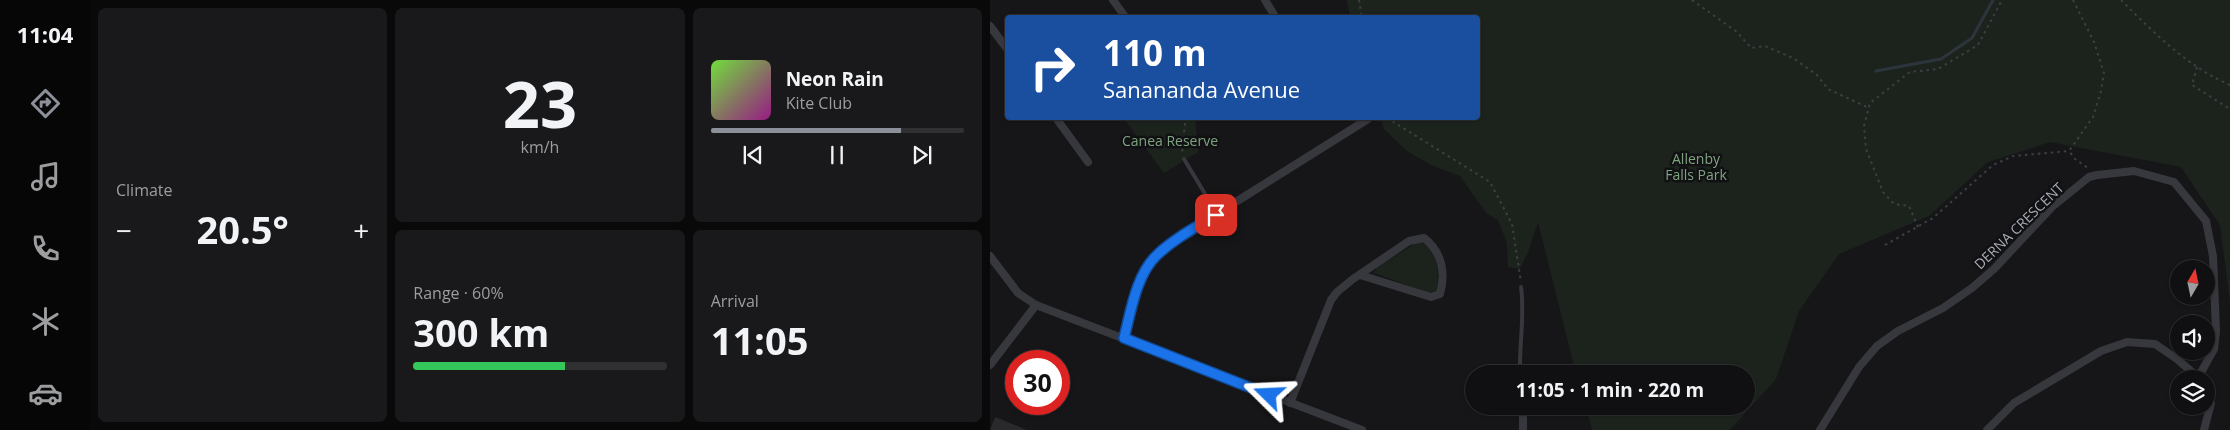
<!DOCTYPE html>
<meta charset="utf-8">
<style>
body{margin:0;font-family:"Open Sans",sans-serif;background:#19191b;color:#f1f3f6;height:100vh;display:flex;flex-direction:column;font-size:19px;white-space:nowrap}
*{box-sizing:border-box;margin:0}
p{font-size:16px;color:#9c9d9f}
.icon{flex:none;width:28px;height:28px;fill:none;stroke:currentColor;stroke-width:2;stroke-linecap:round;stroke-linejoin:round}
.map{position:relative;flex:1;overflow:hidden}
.sheet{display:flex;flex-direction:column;gap:8px;padding:8px;background:#09090a;width:900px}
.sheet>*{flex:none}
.hud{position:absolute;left:15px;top:15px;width:475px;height:105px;border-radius:5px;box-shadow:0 1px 4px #0004,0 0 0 1px #303032;background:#1a4fa0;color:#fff;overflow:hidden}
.needle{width:32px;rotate:9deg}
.buttons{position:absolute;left:1180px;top:260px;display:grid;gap:10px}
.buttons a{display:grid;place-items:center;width:45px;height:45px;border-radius:50%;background:#101012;box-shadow:0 1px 4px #0004,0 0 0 1px #303032;font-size:25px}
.speed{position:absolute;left:15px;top:350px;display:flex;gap:10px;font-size:25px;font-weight:700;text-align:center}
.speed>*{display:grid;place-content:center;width:65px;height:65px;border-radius:50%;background:#101012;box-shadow:0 1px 4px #0004,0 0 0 1px #303032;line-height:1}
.speed .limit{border:8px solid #d22;background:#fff;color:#111}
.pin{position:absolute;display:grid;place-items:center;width:42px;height:42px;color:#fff;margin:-21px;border-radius:10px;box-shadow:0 2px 8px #0006}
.me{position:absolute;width:55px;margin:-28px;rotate:291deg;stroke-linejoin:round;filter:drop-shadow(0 0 4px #0008)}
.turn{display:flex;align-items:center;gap:18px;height:105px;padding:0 15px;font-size:22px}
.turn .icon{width:65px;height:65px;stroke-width:2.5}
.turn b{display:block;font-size:35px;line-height:42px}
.big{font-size:38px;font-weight:700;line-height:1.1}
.sheet .widget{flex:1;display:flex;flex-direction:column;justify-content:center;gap:8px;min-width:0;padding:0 18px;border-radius:8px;background:#19191b}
.sheet .dial{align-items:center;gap:0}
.dial b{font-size:65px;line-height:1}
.song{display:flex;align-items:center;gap:15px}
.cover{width:60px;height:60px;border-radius:8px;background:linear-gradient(135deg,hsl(100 70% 55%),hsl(310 70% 35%))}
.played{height:5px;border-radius:2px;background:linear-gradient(90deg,#8c9099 75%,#303032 75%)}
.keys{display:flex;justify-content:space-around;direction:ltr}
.heat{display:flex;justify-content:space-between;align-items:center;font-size:28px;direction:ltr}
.charge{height:8px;border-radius:4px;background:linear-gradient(90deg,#34c759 60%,#303032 0)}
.sheet .tiles{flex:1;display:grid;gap:8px;grid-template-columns:repeat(3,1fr)}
.widget:first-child{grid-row:span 2}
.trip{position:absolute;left:475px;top:365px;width:290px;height:50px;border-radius:25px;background:#101012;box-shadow:0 1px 4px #0004,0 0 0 1px #303032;font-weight:700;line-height:50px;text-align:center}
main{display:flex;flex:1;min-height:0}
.tabs{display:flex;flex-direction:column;width:90px;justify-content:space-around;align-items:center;background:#060607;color:#9c9d9f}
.tabs .icon{width:35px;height:35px}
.tabs .selected{color:#8c9099}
.tabs b{font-size:22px;color:#f1f3f6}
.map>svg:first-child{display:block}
</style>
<main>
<nav class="tabs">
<b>11:04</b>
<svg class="icon selected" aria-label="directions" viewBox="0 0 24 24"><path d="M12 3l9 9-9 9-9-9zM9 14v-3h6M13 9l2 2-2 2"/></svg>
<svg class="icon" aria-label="music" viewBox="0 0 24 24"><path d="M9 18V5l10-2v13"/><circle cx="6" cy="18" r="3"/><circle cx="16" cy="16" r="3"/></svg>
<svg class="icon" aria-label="phone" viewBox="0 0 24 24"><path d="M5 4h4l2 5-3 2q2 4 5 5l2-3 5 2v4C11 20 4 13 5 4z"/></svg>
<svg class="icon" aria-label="climate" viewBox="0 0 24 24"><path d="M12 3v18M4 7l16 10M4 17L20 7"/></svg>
<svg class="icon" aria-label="car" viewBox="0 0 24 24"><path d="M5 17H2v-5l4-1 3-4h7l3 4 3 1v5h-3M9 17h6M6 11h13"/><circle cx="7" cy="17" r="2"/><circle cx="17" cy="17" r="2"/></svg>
</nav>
<section class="sheet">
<div class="tiles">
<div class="widget"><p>Climate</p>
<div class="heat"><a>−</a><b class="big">20.5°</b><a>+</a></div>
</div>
<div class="widget dial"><b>23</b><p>km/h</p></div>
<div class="widget">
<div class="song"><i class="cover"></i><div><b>Neon Rain</b><p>Kite Club</p></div></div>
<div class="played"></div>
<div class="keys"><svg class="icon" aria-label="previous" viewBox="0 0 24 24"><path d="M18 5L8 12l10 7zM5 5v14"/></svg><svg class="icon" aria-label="pause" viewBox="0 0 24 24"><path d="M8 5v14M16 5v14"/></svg><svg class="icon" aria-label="next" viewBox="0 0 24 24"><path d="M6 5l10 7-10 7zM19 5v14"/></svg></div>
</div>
<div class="widget"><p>Range · 60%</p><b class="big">300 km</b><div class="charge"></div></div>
<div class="widget"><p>Arrival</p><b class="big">11:05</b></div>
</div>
</section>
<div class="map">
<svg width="1240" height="430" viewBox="0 0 1240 430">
<rect width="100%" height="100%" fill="#161618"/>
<g fill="#1c231d">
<polygon points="357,0 1240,0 1240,302 1230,225 1191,167 1060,142 998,162 939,216 849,254 809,311 786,379 740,430 602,430 596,406 756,406 756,374 586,374 548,222 538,252 530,269 518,267 517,243 508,220 496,213 470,176 441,165 417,151 394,129 391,118 488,118 488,18 360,17"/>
<polygon points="138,118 205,118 208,152 174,173 135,120"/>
<path d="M431,242C448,252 449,273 447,291L439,293L384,273L386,268L426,243Z"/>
</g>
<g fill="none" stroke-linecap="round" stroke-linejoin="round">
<polyline stroke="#2c353c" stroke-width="3" points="886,71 951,59 982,38 1003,0"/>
</g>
<polygon fill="#29292c" points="5,417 37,430 0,430"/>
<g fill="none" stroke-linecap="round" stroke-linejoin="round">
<g stroke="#3d3f44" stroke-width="2" stroke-dasharray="2.5 4" stroke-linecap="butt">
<polyline points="369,0 372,18"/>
<polyline points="702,0 747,32 761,48 775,46 803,58 827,75 838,89 879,108"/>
<polyline points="1083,0 1104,42 1114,73 1111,91 1103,117 1079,151 1085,159 1098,168"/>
<path d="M1131,0C1163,32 1198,67 1240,85"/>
<polyline points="1207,67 1202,85 1240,109"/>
<polyline points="191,118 195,123 192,154"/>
<polyline points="397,118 500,182 522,224 531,282"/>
<polyline points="928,227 919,206 904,204 893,192 876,149 874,126 880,103 920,72 948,69 988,45 1012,0"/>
<polyline points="895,245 943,218 1003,165 1023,156 1079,151"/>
</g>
<g stroke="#37383d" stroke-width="4">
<polyline points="194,159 223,207 226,215"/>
<path d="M530,374C529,345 535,316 531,287"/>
</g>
<g stroke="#37383d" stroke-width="8">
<polyline points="123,0 136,18"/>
<polyline points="275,0 286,18"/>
<polyline points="0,26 18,50"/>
<polyline points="66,118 98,162"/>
<polyline points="0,256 28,293 46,305 372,430"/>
<polyline points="134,338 143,304 152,278 166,256 206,227 378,119"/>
<polyline points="0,365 46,305"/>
<path d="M300,403L341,300L347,292L363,279L419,241L434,238C452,252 456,273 450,294L441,297L370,275"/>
<polyline points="533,430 533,406"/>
<polyline points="830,430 869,367 887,346 908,331 953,308 982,288 1004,269 1062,207 1099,177 1107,175 1144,171 1184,182 1216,221 1223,256 1226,331 1224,349 1209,376"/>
<polyline points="997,430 1024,403 1111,351 1137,342 1165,344 1187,359 1210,379"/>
<polyline points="1214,430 1221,403 1216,393"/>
</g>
</g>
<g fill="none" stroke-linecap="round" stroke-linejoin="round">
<defs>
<path id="route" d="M226,215C206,227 184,239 167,255C146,275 141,311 134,338L279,395"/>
</defs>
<use href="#route" stroke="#114b97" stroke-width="12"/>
<use href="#route" stroke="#1a73e8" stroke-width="9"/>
</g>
<g text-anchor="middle" stroke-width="5" stroke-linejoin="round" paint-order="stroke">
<g font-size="14" fill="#7fa381" stroke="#111113">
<text x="180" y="146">Canea Reserve</text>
<text x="706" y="164">Allenby<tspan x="706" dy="16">Falls Park</tspan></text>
</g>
<g font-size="14" fill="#a8adb8" stroke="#111113">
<text transform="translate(1029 226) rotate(-44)" y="5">DERNA CRESCENT</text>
</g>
</g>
</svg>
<div class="buttons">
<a><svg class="needle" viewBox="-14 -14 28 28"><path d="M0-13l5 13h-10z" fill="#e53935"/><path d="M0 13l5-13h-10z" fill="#9c9d9f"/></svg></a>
<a><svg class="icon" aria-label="sound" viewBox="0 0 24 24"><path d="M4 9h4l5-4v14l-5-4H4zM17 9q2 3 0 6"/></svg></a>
<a><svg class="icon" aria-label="layers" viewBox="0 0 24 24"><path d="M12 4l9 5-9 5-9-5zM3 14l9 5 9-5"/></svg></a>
</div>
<div class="speed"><div class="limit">30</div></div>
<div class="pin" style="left:226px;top:215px;background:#d93025"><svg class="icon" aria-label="arrive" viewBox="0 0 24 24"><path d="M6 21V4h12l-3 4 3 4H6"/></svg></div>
<svg class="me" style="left:279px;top:395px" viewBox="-20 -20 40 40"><path d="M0-17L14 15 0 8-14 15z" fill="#1a73e8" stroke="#fff" stroke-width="4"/></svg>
<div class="trip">11:05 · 1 min · 220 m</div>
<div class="hud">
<div class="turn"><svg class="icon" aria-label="right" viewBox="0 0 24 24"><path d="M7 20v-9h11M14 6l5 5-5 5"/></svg><div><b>110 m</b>Sanananda Avenue</div></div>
</div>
</div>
</main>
